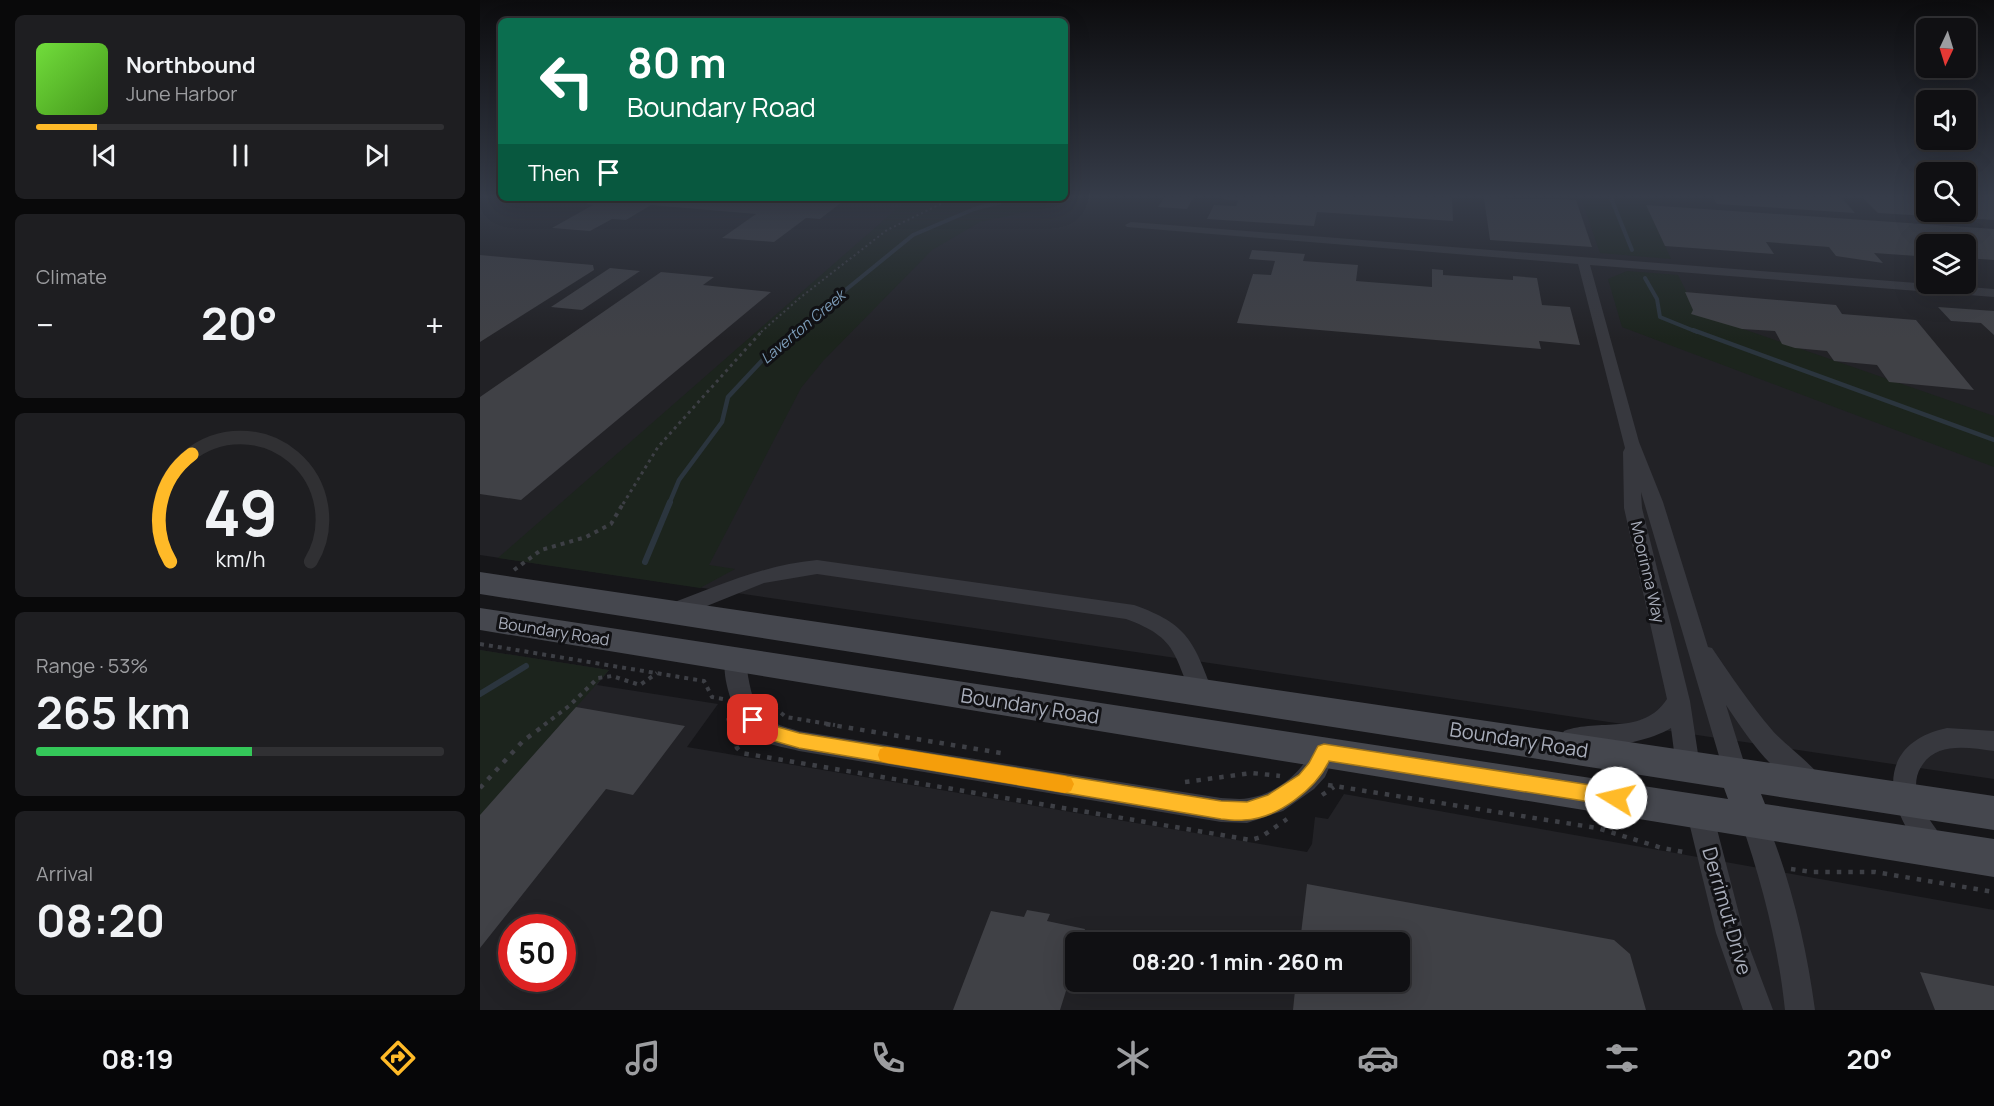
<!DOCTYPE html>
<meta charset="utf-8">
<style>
body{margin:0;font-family:Manrope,sans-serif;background:#1e1e21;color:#f1f3f6;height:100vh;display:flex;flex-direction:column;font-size:22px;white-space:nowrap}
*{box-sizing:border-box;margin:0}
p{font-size:20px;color:#9c9da0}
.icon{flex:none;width:33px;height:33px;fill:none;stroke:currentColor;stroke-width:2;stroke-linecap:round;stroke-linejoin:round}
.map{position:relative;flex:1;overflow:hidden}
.sheet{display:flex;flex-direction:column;gap:15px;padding:15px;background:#09090a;width:480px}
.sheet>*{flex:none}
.top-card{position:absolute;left:18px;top:18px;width:570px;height:183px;border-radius:9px;box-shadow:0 6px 24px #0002,0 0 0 2px #303033;background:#0b6e4f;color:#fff;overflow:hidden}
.needle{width:39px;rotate:184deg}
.controls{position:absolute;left:1436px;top:18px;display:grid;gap:12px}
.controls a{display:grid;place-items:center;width:60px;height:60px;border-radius:9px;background:#101013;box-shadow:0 6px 24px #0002,0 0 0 2px #303033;font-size:30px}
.speed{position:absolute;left:18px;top:914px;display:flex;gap:12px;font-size:30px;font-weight:700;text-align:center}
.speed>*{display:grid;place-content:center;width:78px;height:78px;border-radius:50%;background:#101013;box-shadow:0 6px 24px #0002,0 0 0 2px #303033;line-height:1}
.speed .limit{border:9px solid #d22;background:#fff;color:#111}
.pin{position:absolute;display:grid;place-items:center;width:51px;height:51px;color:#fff;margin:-26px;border-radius:12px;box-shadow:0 3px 9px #0006}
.me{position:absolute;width:66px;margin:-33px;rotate:279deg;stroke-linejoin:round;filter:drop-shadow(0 0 4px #0008)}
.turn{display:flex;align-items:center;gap:21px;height:126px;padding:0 30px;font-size:27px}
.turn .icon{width:78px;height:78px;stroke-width:2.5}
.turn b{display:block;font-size:42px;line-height:51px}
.then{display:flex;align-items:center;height:57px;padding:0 30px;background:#0003;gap:12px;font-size:22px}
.big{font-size:45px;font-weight:700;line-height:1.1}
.sheet .card{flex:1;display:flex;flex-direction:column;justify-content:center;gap:9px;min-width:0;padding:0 21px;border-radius:9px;background:#1e1e21}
.sheet .dial{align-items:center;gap:0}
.dial svg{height:156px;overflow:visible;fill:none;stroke:#303033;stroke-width:7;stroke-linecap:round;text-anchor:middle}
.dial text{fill:#f1f3f6;stroke:none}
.song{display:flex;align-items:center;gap:18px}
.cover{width:72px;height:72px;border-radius:9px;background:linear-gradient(135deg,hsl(100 70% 55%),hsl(100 70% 35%))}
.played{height:6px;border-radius:3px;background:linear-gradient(90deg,#ffba28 15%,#303033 15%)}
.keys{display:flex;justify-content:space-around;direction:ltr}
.heat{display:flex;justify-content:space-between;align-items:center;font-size:33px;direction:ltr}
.charge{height:9px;border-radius:4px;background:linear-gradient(90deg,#34c759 53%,#303033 0)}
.trip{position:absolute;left:585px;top:932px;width:345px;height:60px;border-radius:9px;background:#101013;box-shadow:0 6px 24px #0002,0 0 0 2px #303033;font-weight:700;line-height:60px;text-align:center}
.tabs{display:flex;height:96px;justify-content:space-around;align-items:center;background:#060608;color:#9c9da0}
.tabs .icon{width:42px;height:42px}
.tabs .active{color:#ffba28}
.tabs b{font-size:27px;color:#f1f3f6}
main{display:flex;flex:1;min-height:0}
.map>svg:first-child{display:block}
</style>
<main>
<section class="sheet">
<div class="card">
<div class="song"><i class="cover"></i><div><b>Northbound</b><p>June Harbor</p></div></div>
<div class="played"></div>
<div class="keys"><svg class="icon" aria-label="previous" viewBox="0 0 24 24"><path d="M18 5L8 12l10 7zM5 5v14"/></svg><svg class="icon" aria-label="pause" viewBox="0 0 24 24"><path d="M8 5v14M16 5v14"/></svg><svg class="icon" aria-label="next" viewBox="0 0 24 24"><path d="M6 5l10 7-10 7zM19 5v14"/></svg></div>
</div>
<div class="card"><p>Climate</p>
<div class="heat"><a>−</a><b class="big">20°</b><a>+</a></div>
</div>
<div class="card dial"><svg viewBox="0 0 100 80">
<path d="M14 69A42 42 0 1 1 86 69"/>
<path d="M14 69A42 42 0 0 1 25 14" stroke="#ffba28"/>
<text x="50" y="56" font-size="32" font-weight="700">49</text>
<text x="50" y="72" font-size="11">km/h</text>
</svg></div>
<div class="card"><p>Range · 53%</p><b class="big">265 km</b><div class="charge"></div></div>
<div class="card"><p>Arrival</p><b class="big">08:20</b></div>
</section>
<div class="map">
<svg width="1514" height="1010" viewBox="0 0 1514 1010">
<rect width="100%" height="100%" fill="#161619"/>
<g fill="#222226" fill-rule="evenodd">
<path d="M0,198H1446V212H1485V198H1514V779L0,555ZM1446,244H1485V284H1446Z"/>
<path d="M0,650L129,670L117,685L238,704L207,747L827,852L832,844L835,817L848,819L864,794L1514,910V1010H0ZM32,927H82V978H32ZM596,942H920V981H596Z"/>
</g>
<g fill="#1c241d">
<polygon points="429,198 609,198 500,222 452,250 343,361 321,388 229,565 255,569 220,588 18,558"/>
<polygon points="1101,198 1171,198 1175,203 1166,203 1191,259 1120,253"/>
<polygon points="1147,271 1198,275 1217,313 1514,416 1514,467 1142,327 1128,279"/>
<polygon points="0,650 129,670 0,816"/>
</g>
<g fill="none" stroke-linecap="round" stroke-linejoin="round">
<g stroke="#2b353e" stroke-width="4">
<polyline points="1131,198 1152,250"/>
<polyline points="1165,278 1177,299 1180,317 1217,332"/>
<polyline points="314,332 433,235 494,209 536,198"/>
</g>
<g stroke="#2b353e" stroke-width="4.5">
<polyline points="1213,330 1514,440"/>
<polyline points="189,504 199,480 242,422 248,397 291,351 316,330"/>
</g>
<g stroke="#2b353e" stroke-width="6">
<polyline points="165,562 190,502"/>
<polyline points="0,694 46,666"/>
</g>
</g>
<g fill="#404146">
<polygon points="99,198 367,198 340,219 326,218 294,242 242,238 276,214 171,205 146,220 132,219 110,231 72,228 113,205 106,204 112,201"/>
<polygon points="684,198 713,198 707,209 678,207"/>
<polygon points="739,198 972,198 973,221 837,212 834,226 727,219 734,205 756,206 758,201"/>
<polygon points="1004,198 1096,200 1112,247 1010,240"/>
<polygon points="1233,198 1362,198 1375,213 1237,204"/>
<polygon points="1383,198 1446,198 1446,212 1485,212 1485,198 1514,198 1514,220 1398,213"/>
<polygon points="1166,205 1514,229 1514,260 1485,258 1485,244 1446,244 1446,261 1441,261 1437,256 1394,253 1403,263 1356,256 1349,247 1286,242 1294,254 1185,246"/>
<polygon points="772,250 825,254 823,261 878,265 876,281 952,287 952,269 963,270 963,275 1033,280 1033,276 1057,278 1062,305 1090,307 1100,345 1059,341 1061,349 757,323 773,274 791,275 795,261 769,259"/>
<polygon points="0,255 113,265 114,270 0,342"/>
<polygon points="130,268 160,271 102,310 71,307"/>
<polygon points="181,272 234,277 223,285 291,292 41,500 0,494 0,397"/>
<polygon points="1205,292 1356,305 1362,314 1436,320 1494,390 1409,382 1397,365 1354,361 1347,351 1315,348 1302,344 1295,331 1262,329 1211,314 1213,310"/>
<polygon points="1458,307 1514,311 1514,335 1501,323 1471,321"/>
<polygon points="96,707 205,726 153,795 126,789 0,948 0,815"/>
<polygon points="827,884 1134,940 1150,954 1166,1010 813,1010 816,981 920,981 920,942 820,942"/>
<polygon points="547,910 570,914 567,921 605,929 601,942 596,942 596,959 580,1010 473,1010 511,911 544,917"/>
<polygon points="1440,972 1514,986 1514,1010 1455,1010"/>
</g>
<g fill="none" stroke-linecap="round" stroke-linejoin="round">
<polyline stroke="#3d3f45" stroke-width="2" stroke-dasharray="2 3" stroke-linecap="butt" points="281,332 321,297 407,230 473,198"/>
<polyline stroke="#3d3f45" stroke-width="3" stroke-dasharray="3 4" stroke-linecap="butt" points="143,504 178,447 283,330"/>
<g stroke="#3d3f45" stroke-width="4" stroke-dasharray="4 5" stroke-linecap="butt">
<polyline points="34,570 61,550 106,537 131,524 144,502"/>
<polyline points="0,644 224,681 232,697 243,699"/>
<polyline points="285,706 295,708 306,717 355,725"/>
<polyline points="248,718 250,725"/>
<polyline points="64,725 89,706 118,678 132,676 160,685 177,673"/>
</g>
<g stroke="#3d3f45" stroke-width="4.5" stroke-dasharray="4.5 7" stroke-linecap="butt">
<polyline points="250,724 257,748 262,753 771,840 781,837 807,819"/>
<polyline points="346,724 521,753"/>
<polyline points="705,782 772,773 800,776"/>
<polyline points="848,785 1117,828 1182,848 1209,853"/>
<polyline points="0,788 43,741 66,724"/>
<polyline points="842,795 854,787"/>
<polyline points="1311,869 1332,872 1395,872 1514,892"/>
</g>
<g fill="#37383e" fill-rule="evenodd">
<path d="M651,222L1514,289V297L1110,265L1159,442L1183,502L1228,647L1232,648C1251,676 1270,704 1292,730C1304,744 1336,767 1341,779L1338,787L1329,790C1293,777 1267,736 1246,705L1268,775L1265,783L1256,786L1247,783L1161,492L1162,508L1210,701L1220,767L1217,775L1208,778L1199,775L1196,767L1191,728C1169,742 1108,754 1084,745L1080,738L1084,731C1119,718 1163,736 1187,699L1144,508L1143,452L1145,448L1098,264L647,227L645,225Z"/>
<path d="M337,560L654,605C708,624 714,642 733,693L730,700L722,703L714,700C693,656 699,638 646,619L337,574L284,583L192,620L185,618L182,612L185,606C235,587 283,565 337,560Z"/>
<path d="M255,650L263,653C266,660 267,668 268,676C275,715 282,721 319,731L741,798C750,798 760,800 769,798C799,793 823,771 836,744L844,741L852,744L856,752L845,777L834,789L803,811L767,823L741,822L319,751C303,747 284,745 271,734C255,721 238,671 247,653Z"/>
<path d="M1467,728L1514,731V751C1489,748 1456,741 1441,767C1435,776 1435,789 1438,799C1445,817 1460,831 1467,848L1463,857L1454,861C1442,856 1437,845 1430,834C1401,787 1407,741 1467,728Z"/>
<polygon points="1219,798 1228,802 1232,810 1264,933 1293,1010 1263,1010 1236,933 1206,810 1210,802"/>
<path d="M1273,807L1282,810C1309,873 1326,942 1335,1010H1305C1298,944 1282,882 1260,819L1264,810Z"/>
</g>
<polygon fill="#45474e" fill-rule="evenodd" points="0,572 1514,796 1514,830 1281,794 1285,804 1514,839 1514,877 0,630 0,608 1248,799 1244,788 0,594"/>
</g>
<linearGradient id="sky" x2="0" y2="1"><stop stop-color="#0c0c0e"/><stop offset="0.58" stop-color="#363c49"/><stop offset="1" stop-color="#363c49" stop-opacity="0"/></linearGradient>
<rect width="1514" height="339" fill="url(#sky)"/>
<path fill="#ffba28" stroke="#a6791a" stroke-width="1.5" d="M273,713L291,725L319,733L741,801L767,802L788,795L819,775L829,763L838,746L844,744L1136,789L1142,791L1145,798L1142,804L1136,806L849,761C836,789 797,819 764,820C757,821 749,820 741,819L319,748L280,737L264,720L266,715Z"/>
<polygon fill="#f59e0b" points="407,747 585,776 591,778 594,784 591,791 585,793 407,763 400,761 398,755 400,749"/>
<g text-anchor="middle" stroke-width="6" stroke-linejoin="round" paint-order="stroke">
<g font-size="15" font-style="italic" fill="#7c9bb7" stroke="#111114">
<text transform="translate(323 327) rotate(-40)" y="5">Laverton Creek</text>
</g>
<g font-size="16" fill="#a8adba" stroke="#111114">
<text transform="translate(1168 572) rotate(77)" y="6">Moorinna Way</text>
<text transform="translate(74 631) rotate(9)" y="6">Boundary Road</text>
</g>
<g font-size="20" fill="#a8adba" stroke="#111114">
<text transform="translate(550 706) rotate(9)" y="7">Boundary Road</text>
<text transform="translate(1039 740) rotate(9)" y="7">Boundary Road</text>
<text transform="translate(1247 911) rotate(74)" y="7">Derrimut Drive</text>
</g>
</g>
</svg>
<div class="controls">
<a><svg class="needle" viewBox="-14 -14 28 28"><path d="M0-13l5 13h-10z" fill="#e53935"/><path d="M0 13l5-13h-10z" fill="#9c9da0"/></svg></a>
<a><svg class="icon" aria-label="sound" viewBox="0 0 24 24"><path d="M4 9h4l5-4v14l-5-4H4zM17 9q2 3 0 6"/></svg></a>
<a><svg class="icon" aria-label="search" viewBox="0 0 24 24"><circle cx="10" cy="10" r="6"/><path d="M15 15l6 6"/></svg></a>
<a><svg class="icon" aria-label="layers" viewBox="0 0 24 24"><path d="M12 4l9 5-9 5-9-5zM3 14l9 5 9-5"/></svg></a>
</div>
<div class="speed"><div class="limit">50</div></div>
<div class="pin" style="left:273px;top:720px;background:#d93025"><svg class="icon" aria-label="arrive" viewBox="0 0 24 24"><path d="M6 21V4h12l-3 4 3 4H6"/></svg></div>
<svg class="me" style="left:1136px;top:798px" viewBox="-20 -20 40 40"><circle r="19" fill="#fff"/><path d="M0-13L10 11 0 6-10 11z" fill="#ffba28"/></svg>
<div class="trip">08:20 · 1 min · 260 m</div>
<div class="top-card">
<div class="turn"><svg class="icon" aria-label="left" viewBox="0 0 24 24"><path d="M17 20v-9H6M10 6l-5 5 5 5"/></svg><div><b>80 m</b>Boundary Road</div></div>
<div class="then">Then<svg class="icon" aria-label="arrive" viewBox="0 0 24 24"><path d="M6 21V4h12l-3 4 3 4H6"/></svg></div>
</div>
</div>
</main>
<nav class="tabs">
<b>08:19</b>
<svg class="icon active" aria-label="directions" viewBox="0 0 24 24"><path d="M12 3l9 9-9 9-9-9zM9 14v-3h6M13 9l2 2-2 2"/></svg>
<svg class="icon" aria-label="music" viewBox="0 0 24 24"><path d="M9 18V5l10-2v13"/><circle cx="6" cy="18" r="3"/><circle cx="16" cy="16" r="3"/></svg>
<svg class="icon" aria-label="phone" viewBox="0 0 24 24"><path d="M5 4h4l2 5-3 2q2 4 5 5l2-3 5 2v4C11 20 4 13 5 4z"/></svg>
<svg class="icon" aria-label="climate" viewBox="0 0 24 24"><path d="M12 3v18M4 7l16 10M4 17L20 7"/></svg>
<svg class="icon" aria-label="car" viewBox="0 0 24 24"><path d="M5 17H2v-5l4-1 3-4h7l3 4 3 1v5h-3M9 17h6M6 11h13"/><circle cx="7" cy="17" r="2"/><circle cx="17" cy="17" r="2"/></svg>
<svg class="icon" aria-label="filters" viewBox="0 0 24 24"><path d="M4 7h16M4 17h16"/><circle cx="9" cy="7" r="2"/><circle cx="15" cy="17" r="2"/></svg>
<b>20°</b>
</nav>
